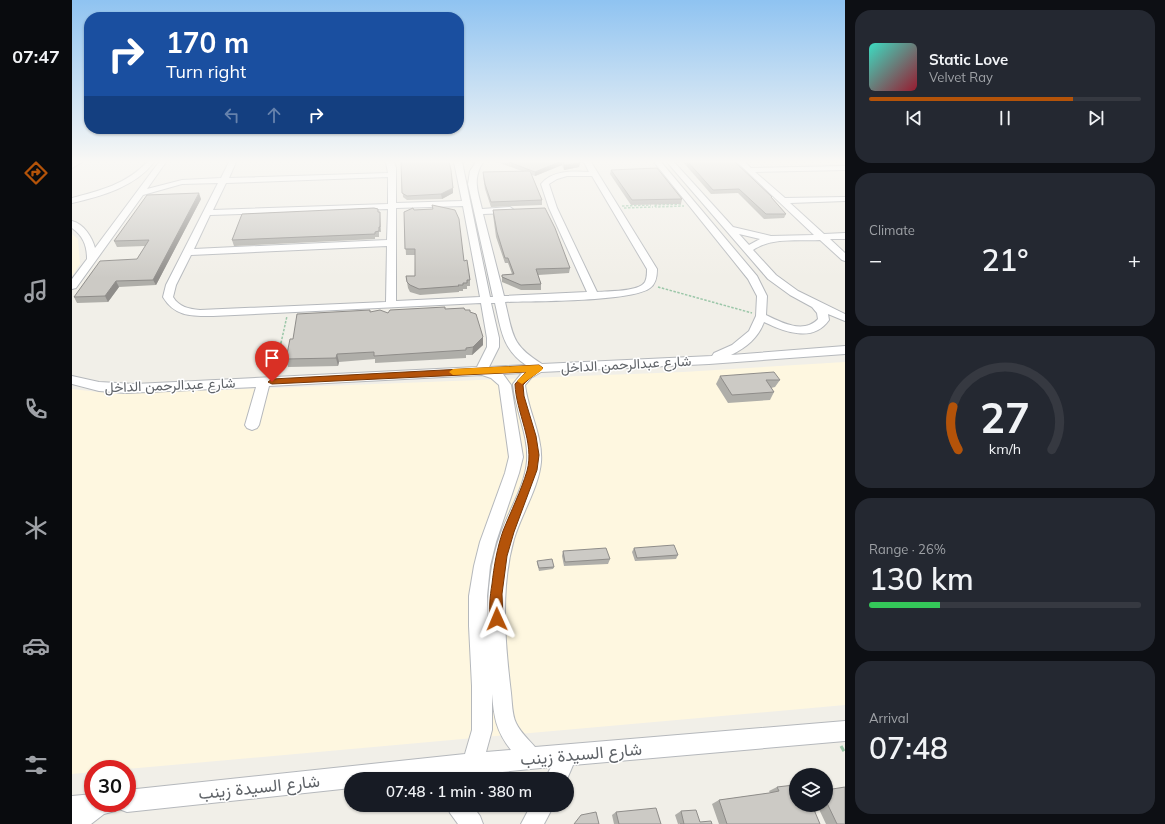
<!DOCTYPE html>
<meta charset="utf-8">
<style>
body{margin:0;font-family:Mulish,Vazirmatn,sans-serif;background:#242831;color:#f1f3f6;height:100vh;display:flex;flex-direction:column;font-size:15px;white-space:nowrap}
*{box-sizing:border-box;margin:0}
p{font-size:13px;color:#9ea1a6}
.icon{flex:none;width:22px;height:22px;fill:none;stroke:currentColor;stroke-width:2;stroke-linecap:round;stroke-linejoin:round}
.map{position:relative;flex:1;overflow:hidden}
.panel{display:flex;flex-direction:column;gap:10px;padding:10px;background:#0d0f14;width:320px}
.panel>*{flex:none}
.top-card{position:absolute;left:12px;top:12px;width:380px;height:122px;border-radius:16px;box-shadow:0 1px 3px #0004;background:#1a4fa0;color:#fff;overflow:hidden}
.tools{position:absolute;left:717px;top:768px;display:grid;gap:8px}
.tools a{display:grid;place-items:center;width:44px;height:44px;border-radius:50%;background:#171b24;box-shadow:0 1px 3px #0004;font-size:20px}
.speed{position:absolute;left:12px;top:760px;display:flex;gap:8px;font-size:20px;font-weight:700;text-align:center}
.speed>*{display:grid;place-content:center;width:52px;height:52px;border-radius:50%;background:#171b24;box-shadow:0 1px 3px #0004;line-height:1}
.speed .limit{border:6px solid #d22;background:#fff;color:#111}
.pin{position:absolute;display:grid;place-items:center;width:34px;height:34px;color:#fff;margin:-41px -17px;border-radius:50% 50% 50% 0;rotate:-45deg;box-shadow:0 0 4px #0007}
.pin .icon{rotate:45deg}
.me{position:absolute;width:44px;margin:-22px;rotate:359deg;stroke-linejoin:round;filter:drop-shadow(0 0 3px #0008)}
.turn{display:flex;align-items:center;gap:14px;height:84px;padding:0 16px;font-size:18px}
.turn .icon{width:52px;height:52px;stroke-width:2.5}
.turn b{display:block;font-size:28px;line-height:34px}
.lanes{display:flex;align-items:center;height:38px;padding:0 16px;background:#0003;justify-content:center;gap:20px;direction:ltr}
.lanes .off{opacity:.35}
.big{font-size:30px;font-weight:600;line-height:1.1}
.panel .card{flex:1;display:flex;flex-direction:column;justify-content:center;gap:6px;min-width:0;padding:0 14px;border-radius:16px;background:#242831}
.panel .dial{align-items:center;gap:0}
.dial svg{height:104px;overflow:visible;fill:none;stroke:#363941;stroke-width:7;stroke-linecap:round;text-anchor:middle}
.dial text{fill:#f1f3f6;stroke:none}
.song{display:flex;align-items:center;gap:12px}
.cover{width:48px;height:48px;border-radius:6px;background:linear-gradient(135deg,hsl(170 70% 55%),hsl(350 70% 35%))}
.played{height:4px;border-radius:2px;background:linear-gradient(90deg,#b45309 75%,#363941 75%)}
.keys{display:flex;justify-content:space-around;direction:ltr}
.heat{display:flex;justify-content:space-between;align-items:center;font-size:22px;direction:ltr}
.charge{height:6px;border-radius:3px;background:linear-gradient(90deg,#34c759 26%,#363941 0)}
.trip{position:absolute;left:272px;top:772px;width:230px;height:40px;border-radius:20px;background:#171b24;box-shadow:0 1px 3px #0004;font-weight:600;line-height:40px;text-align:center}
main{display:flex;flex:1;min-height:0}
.dock{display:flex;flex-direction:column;width:72px;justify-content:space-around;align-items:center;background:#090b0e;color:#9ea1a6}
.dock .icon{width:28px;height:28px}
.dock .active{color:#b45309}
.dock b{font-size:18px;color:#f1f3f6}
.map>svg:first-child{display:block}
</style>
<main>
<nav class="dock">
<b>07:47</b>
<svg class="icon active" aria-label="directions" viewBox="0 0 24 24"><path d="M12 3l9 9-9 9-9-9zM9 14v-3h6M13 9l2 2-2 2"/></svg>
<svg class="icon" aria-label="music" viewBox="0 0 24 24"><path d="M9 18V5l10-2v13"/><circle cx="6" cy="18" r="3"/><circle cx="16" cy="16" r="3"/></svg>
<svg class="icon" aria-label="phone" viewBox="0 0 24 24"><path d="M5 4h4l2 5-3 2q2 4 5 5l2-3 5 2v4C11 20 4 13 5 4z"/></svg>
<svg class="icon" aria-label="climate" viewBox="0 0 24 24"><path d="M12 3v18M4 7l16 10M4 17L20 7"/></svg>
<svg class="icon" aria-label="car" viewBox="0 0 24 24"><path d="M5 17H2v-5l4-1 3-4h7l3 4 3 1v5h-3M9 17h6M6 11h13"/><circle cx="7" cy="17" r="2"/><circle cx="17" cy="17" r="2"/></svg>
<svg class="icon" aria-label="filters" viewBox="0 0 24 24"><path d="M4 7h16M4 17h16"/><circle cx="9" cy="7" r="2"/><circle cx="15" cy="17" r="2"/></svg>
</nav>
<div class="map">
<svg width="773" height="824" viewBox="0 0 773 824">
<rect width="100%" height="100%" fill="#f1efe8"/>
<g fill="#fef7e0">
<polygon points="0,234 6,239 8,264 0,276"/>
<polygon points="773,362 773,705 55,769 21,769 21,772 0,774 0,389 44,394 611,372"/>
</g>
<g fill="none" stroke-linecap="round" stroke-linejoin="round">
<defs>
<g id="minor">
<polygon points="10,162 0,168 1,162"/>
<path d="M75,162H82C63,187 30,196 0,203V198C27,191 55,184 75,162Z"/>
<path d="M87,162H94L75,189L110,180L149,178L157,162H164L157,178L316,173L314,162H322L324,168V203L390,201L382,162H390L418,297H421L396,184L398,171L404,162H411C400,180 406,191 410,209L438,207L442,210L438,213L411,214L432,296L515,292L477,208L469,184C480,170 501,171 517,172L512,162H519L585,269C585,276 584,284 578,288C559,302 461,301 433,302C441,335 439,345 470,364L640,356L642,353L660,345L677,331L684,316L685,296L676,279L582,162H589L685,276L695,296L694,315C710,323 732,334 746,319L745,313L740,307L718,295L696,279L595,162H602L661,227L699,236L742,235L665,162H673L679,168L773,166V170L683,172L713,198L773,197V201L718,203L752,234L773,233V239H758L773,253V261L770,260L748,240C726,241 700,237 681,250L704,275L726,291L773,314V321L756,314L757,320C741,343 713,332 692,322C686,338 675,347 659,355L773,346V354L637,364L469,372L459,378L453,385C456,411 471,436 469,462C467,487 449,515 442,539C428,589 433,643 439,693C440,702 440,715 444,723C448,732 457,740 463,747L773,721V741L501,765L495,779H473L479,767L360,779H279V788L55,812L47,809L45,804L43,811L32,814L19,824H0V796L21,794V803H55V790L393,754L400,730V686L397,626V596L402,566L408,542L433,473L437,457L427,385L419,378L410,375L197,386L187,425L185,428L180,430L175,428L173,425L184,387L54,393L27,391L0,384V376L27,382L63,384L405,367L415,347V338L409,303L141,316C120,316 103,317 91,297L94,285L146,183L110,184L71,195L4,288L0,289V279L15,259C15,245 11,236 0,228V221C12,224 20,237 23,248ZM495,176H520L575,269C575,273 575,278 573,282C567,292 535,291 525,292L485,208L477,184L485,179ZM316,177V204L141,210L154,183ZM391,206L408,297L324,301V208ZM316,209L315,240L122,249L138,215ZM667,234L688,239L677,245ZM315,246L314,302L128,310C117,309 107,307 101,297L104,285L119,255ZM419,303H423C429,329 430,349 454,365L417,367L427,347V338ZM450,373L441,384C443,410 457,435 455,461C453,486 437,510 429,533C417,565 415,600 416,634L415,596L418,566L424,542L447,473L451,457L439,385L431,374ZM420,694C422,717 424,731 439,750L414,752L420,730Z"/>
<polygon points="375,805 400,805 408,816 411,824 386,824 378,813"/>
<polygon points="459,805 482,805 472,824 449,824"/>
</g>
</defs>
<use href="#minor" stroke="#b5b8bc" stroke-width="2"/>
<g stroke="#9cc7a9" stroke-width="1.5" stroke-dasharray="2.5 1.5" stroke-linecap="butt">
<polyline points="609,204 582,205 584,207 612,206"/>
<polyline points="550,206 579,205"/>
<polyline points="552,208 581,207"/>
<polyline points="586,287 680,313"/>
<polyline points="209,343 215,316"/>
</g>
<polyline stroke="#9cc7a9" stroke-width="2" stroke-dasharray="4 2" stroke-linecap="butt" points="202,373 209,342"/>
<polyline stroke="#9cc7a9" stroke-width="3" stroke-dasharray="6 3" stroke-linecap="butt" points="769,746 773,753"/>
<use href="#minor" fill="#fff" fill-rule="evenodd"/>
</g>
<g fill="#afaea9">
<polygon points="329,162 381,193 370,199 335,200 331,197"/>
<polygon points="425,162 508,162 508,163 507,167 492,170 490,165 463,176 460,175 470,200 470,205 419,207 413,189 411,176 411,172 450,171"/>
<polygon points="611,162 663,162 700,197 700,198 714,214 712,218 692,219 666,193 639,194"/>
<polygon points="539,170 610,199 609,204 559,205 538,174"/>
<polygon points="129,199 84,285 47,287 36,302 5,303 2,297 65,259 73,246 45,247 42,241"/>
<polygon points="360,205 392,261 398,280 398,286 395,286 395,289 391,289 391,291 387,291 387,292 348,295 338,292 336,288 334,276 343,276 343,255 334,255 332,212 342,210 361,209"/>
<polygon points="421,210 498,268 497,273 466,275 469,284 469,290 449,290 430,282 430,275 440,274 436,263 433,263 424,237 421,215"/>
<polygon points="308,212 309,232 307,232 307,237 303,237 303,239 162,246 160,240"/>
<polygon points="373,309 393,310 398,312 411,345 400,355 394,355 394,358 303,363 303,359 267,362 266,366 216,367 214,359 221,339 298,312 316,313"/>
<polygon points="648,376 708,380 703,387 699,388 702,392 698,400 656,403 644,384"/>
<polygon points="562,548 606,555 604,559 563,561 560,552"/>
<polygon points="491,551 538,559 536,564 492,566 490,556"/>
<polygon points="465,561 482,567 481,569 467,571 465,563"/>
<polygon points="705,787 724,790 740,805 748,824 647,824 640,804 647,800 698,793 697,791"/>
<polygon points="754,790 773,824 754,824 745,805 754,805"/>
<polygon points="609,811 628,822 606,824 603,815"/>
<polygon points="544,812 589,824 542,824 540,815"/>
</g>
<g fill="#8f8d8a">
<polygon points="487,162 490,162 490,165 463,176 463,172"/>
<polygon points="508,163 507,167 492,170 492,165"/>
<polygon points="381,188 381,193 370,199 369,194"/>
<polygon points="127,193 129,199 84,285 81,280"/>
<polygon points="44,281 47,287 36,302 33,296"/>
<polygon points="411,337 411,345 400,355 401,347"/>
<polygon points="265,354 267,362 266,366 264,358"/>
</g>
<g fill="#cccac5" stroke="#8f8d8a">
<polygon points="329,162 377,162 379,170 381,188 369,194 335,196 330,193"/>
<polygon points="437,162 487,162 463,172"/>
<polygon points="491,162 508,162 508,163 492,165"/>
<polygon points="616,162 663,162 700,197 699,197 714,214 694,214 667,189 641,190"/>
<polygon points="585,168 610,199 560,200 539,170"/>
<polygon points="458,171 470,200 419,202 413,184 411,172"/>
<polygon points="127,193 81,280 44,281 33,296 2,297 28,261 65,259 77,240 42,241 75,195"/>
<polygon points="360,205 383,210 387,219 392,261 395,260 398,280 395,280 395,283 391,283 391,285 386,285 387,286 347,289 338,285 335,282 334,276 343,276 343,249 333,249 332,212 341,208 342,210 361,209"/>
<polygon points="302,208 306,209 306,212 308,212 308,227 307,227 307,231 303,232 303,234 160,240 170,214"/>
<polygon points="473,208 483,228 498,268 464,269 469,284 449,285 430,277 430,275 442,274 436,258 433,258 425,232 421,210"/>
<polygon points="373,307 373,309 392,308 393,310 398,310 398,312 404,314 411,337 401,347 394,348 394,350 302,356 302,352 265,354 264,358 214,359 218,339 221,339 225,314 298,310 298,312 308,310 316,313 318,310"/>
<polygon points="702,372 708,380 694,380 702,392 660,395 648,376"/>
<polygon points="602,545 606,555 565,558 562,548"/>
<polygon points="534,548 538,559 493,562 491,551"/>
<polygon points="480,559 482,567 467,568 465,561"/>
<polygon points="722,785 724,790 724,805 741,805 740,805 748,824 655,824 647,800 697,793 707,791 705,787"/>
<polygon points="773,787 773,824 765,824 754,801 754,790"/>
<polygon points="584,808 589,824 547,824 544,812"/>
<polygon points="624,810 628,822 639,821 640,824 608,824 612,824 609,811"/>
<polygon points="524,812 527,824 502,824 509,815"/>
</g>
<linearGradient id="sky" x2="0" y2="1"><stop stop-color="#8fc3f1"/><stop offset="0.58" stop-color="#f9f8f5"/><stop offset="1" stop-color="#f9f8f5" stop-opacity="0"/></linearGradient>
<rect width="773" height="278" fill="url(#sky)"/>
<path fill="#b45309" stroke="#753606" d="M467,365L471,368C465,374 458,377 451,385L452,396L464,436L467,455L465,470L442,532L435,556L430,594L431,619L429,624L425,625L420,624C416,612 418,596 420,584C422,566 425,548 431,531C439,511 449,491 455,471C463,442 444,413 443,384L454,372L200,384L196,382L200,379Z"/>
<polygon fill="#f59e0b" points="467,365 471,368 470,370 450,384 445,381 454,372 381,375 377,372 381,369"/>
<g text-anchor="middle" stroke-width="3" stroke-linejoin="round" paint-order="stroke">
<g font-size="14" fill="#5f6368" stroke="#fff">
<text transform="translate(554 364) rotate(-3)" y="5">شارع عبدالرحمن الداخل</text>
<text transform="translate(98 385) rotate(-2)" y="5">شارع عبدالرحمن الداخل</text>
</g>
<g font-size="17" fill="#5f6368" stroke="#fff">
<text transform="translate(509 754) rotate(-5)" y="6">شارع السيدة زينب</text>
<text transform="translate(187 787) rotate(-6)" y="6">شارع السيدة زينب</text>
</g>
</g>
</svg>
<div class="tools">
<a><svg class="icon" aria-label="layers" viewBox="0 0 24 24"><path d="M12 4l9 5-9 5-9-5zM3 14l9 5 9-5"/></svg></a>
</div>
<div class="speed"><div class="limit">30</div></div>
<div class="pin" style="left:200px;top:382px;background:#d93025"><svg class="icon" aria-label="arrive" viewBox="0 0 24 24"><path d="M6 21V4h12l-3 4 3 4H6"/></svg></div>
<svg class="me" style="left:425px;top:619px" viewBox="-20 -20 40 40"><path d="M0-17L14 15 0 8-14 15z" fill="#b45309" stroke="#fff" stroke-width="4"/></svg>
<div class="trip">07:48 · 1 min · 380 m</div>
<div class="top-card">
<div class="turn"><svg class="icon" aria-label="right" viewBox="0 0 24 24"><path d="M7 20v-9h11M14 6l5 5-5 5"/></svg><div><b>170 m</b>Turn right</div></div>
<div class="lanes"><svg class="icon off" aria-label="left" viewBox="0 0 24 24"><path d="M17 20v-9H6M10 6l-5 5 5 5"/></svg><svg class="icon off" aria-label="ahead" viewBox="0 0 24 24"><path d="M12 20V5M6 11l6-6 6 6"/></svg><svg class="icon" aria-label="right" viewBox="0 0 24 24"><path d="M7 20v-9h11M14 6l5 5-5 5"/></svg></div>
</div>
</div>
<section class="panel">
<div class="card">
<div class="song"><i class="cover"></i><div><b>Static Love</b><p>Velvet Ray</p></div></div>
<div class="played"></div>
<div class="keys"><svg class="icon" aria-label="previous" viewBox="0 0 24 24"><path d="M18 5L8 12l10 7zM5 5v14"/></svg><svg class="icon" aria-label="pause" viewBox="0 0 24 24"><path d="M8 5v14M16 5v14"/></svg><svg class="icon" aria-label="next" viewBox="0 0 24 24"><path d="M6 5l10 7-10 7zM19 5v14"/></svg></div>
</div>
<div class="card"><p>Climate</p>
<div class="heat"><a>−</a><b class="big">21°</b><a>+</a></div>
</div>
<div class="card dial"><svg viewBox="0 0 100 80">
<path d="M14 69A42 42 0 1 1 86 69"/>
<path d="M14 69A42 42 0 0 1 10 36" stroke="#b45309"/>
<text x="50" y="56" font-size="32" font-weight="700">27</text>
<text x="50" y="72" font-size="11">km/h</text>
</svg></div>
<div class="card"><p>Range · 26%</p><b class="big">130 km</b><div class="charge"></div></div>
<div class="card"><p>Arrival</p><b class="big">07:48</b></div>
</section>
</main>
